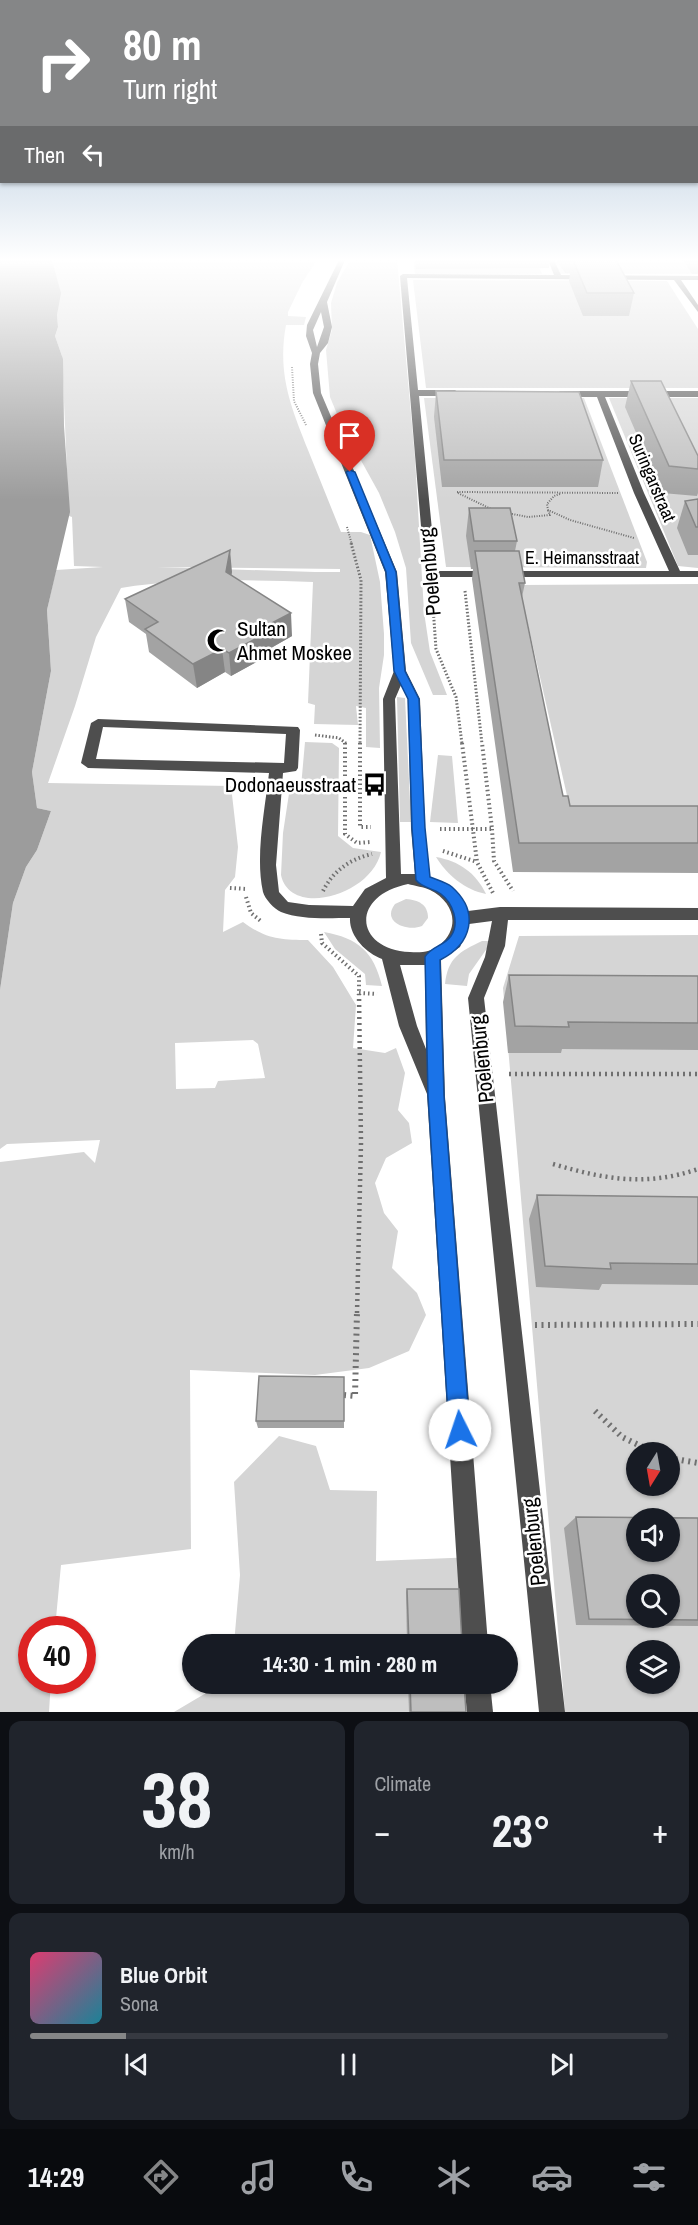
<!DOCTYPE html>
<meta charset="utf-8">
<style>
body{margin:0;font-family:"Archivo Narrow",sans-serif;background:#20242c;color:#f1f3f6;height:100vh;display:flex;flex-direction:column;font-size:22px;white-space:nowrap}
*{box-sizing:border-box;margin:0}
p{font-size:20px;color:#9ea1a6}
.icon{flex:none;width:33px;height:33px;fill:none;stroke:currentColor;stroke-width:2;stroke-linecap:round;stroke-linejoin:round}
.map{position:relative;height:1712px;overflow:hidden}
.sheet{display:flex;flex-direction:column;gap:9px;padding:9px;background:#0d0f14;flex:1}
.sheet>*{flex:none}
.hud{position:absolute;left:0px;top:0px;width:699px;height:183px;box-shadow:0 2px 4px #0004;background:#858687;color:#fff;overflow:hidden}
.needle{width:39px;rotate:191deg}
.tools{position:absolute;left:626px;top:1442px;display:grid;gap:12px}
.tools a{display:grid;place-items:center;width:54px;height:54px;border-radius:50%;background:#171b24;box-shadow:0 2px 4px #0004;font-size:30px}
.speed{position:absolute;left:18px;top:1616px;display:flex;gap:12px;font-size:30px;font-weight:700;text-align:center}
.speed>*{display:grid;place-content:center;width:78px;height:78px;border-radius:50%;background:#171b24;box-shadow:0 2px 4px #0004;line-height:1}
.speed .limit{border:9px solid #d22;background:#fff;color:#111}
.pin{position:absolute;display:grid;place-items:center;width:51px;height:51px;color:#fff;margin:-62px -26px;border-radius:50% 50% 50% 0;rotate:-45deg;box-shadow:0 0 6px #0007}
.pin .icon{rotate:45deg}
.me{position:absolute;width:66px;margin:-33px;rotate:356deg;stroke-linejoin:round;filter:drop-shadow(0 0 4px #0008)}
.turn{display:flex;align-items:center;gap:21px;height:126px;padding:0 24px;font-size:27px}
.turn .icon{width:78px;height:78px;stroke-width:2.5}
.turn b{display:block;font-size:42px;line-height:51px}
.then{display:flex;align-items:center;height:57px;padding:0 24px;background:#0003;gap:12px;font-size:22px}
.big{font-size:45px;font-weight:700;line-height:1.1}
.sheet .widget{flex:1;display:flex;flex-direction:column;justify-content:center;gap:9px;min-width:0;padding:0 21px;border-radius:12px;background:#20242c}
.sheet .dial{align-items:center;gap:0}
.dial b{font-size:78px;line-height:1}
.song{display:flex;align-items:center;gap:18px}
.cover{width:72px;height:72px;border-radius:9px;background:linear-gradient(135deg,hsl(340 70% 55%),hsl(190 70% 35%))}
.played{height:6px;border-radius:3px;background:linear-gradient(90deg,#858687 15%,#363941 15%)}
.keys{display:flex;justify-content:space-around;direction:ltr}
.heat{display:flex;justify-content:space-between;align-items:center;font-size:33px;direction:ltr}
.sheet .tiles{flex:1;display:grid;gap:9px;grid-template-columns:1fr 1fr}
.widget:last-child{grid-column:span 2}
.trip{position:absolute;left:182px;top:1634px;width:336px;height:60px;border-radius:30px;background:#171b24;box-shadow:0 2px 4px #0004;font-weight:700;line-height:60px;text-align:center}
.tabs{display:flex;height:96px;justify-content:space-around;align-items:center;background:#090b0e;color:#9ea1a6}
.tabs .icon{width:42px;height:42px}
.tabs .active{color:#858687}
.tabs b{font-size:27px;color:#f1f3f6}
.map>svg:first-child{display:block}
</style>
<div class="map">
<svg width="698" height="1712" viewBox="0 0 698 1712">
<rect width="100%" height="100%" fill="#fff"/>
<g fill="#d5d5d5" fill-rule="evenodd">
<path d="M52,260H317L302,283L288,312V316L306,317L304,325H286C277,374 291,407 308,450C319,477 330,505 341,532H361L370,535L380,582L384,634V655L379,688L380,748L366,747V708L356,706L358,725L314,724L315,705L308,703L313,582C250,580 184,578 121,588L96,637L75,706L48,783L231,786L238,847L235,877L225,890L223,932L243,922C266,939 280,940 308,940L333,967L356,1005L353,1048L385,1053L396,1048L405,1073L398,1110L409,1123L412,1143L386,1158L375,1183L384,1213L398,1231L392,1268L417,1293L426,1315L409,1351L369,1368L315,1375L190,1370L191,1549L61,1565L55,1629H32V1680H51L49,1712H0V1162L84,1152L95,1163L100,1140L7,1144L0,1149V990L13,903L26,867L37,850L51,811L37,808L32,772L51,671L47,610L56,570L103,567L74,566L72,517L69,516L62,356L55,336L58,327L57,315L59,299L58,285ZM157,567L340,569V572H315ZM253,1040L258,1044L265,1078L218,1081L215,1088L176,1089L175,1043Z"/>
<polygon points="350,260 397,260 415,458 424,612 430,652 447,695 433,695 411,643 406,568 395,532 379,493 342,426 330,397 326,350 332,330 331,303 337,283"/>
<polygon points="413,260 536,260 542,274 415,274"/>
<polygon points="554,260 698,260 698,274 560,274"/>
<polygon points="413,280 667,281 698,329 698,388 426,388"/>
<polygon points="424,398 584,398 647,562 646,568 446,567"/>
<polygon points="609,398 698,398 698,568 678,566"/>
<polygon points="698,584 698,836 576,835 519,585"/>
<polygon points="397,697 405,698 411,822 400,822"/>
<path d="M305,742L332,743L339,748L338,836L353,848L381,852C371,896 290,918 281,875L283,833L290,787H301Z"/>
<polygon points="438,755 452,756 458,823 430,822"/>
<path d="M436,857C459,861 476,873 486,894C465,890 447,875 436,857Z"/>
<path d="M406,899C418,900 428,904 428,918L422,926C407,932 381,922 395,904Z"/>
<path d="M324,932C358,938 374,952 382,986L366,985L365,974L335,949Z"/>
<path d="M698,935V1712H565L503,988L519,936ZM636,1452H669V1485H636ZM636,1518H669V1551H636ZM636,1584H669V1617H636ZM636,1650H669V1683H636Z"/>
<path d="M482,941H488V947L469,974L467,986L445,984C448,958 459,952 482,941Z"/>
<polygon points="279,1436 316,1446 330,1490 377,1491 376,1561 476,1557 482,1644 234,1644 240,1575 234,1482"/>
<polygon points="223,1683 485,1683 487,1712 174,1712"/>
</g>
<polygon fill="#9c9c9c" points="0,260 52,260 61,293 57,315 58,327 55,336 63,359 64,426 70,512 47,610 51,671 32,772 37,808 51,811 37,850 26,867 13,903 0,990"/>
<g fill="none" stroke-linecap="round" stroke-linejoin="round">
<g stroke="#707070" stroke-width="2" stroke-dasharray="1 1.5" stroke-linecap="butt">
<polyline points="292,367 294,401 306,425"/>
<polyline points="457,492 619,493"/>
<polyline points="458,493 491,509"/>
<polyline points="560,494 554,496 547,504 548,510 570,520 634,538"/>
<polyline points="507,513 528,517 550,515 548,510"/>
<polyline points="347,527 352,545"/>
</g>
<g stroke="#707070" stroke-width="3" stroke-dasharray="1.5 2" stroke-linecap="butt">
<polyline points="351,543 361,580 360,744"/>
<polyline points="465,591 482,744"/>
<polyline points="432,592 436,649 456,697 462,744"/>
<polyline points="315,735 339,738 347,744"/>
</g>
<g stroke="#707070" stroke-width="4" stroke-dasharray="1.5 3" stroke-linecap="butt">
<polyline points="345,743 345,834 357,843 370,842"/>
<polyline points="360,743 360,827 371,827"/>
<polyline points="462,743 477,862 493,893"/>
<polyline points="440,829 492,829 482,743"/>
<polyline points="492,829 494,861 513,891"/>
<polyline points="443,851 477,862"/>
<polyline points="230,888 247,889"/>
<path d="M323,891C333,871 350,859 372,854"/>
<polyline points="246,897 251,913 262,922"/>
<polyline points="321,934 322,943 359,976 359,996"/>
<polyline points="359,993 377,994"/>
</g>
<g stroke="#707070" stroke-width="4.5" stroke-dasharray="2 4" stroke-linecap="butt">
<polyline points="509,1074 698,1074"/>
<path d="M553,1164C604,1179 646,1187 698,1169"/>
<polyline points="357,1313 361,1143 359,994"/>
</g>
<g stroke="#707070" stroke-width="6" stroke-dasharray="2 4.5" stroke-linecap="butt">
<polyline points="535,1325 698,1324"/>
<polyline points="344,1395 355,1396 357,1311"/>
<polyline points="595,1411 622,1437 653,1452"/>
<polyline points="669,1458 698,1463"/>
</g>
<g fill="#4e4e4e" fill-rule="evenodd">
<path d="M339,260H345L327,302L332,327L328,343L320,353L318,364L321,393L397,572L406,671L420,699L425,828L430,878C449,883 459,895 468,911L500,907L698,908V920H508L505,946L484,998L565,1712H539L468,998L485,957L492,921L469,924L460,947L441,960L445,1097L488,1644H462L427,1094L399,1026L382,959C366,953 349,936 350,918C328,918 301,920 281,912C274,909 265,899 263,892C255,856 265,809 269,773L88,768L81,763L91,723L98,719L298,727L300,730L298,768L296,771L283,773L276,865L279,892L288,902L309,905L353,906L365,889L386,878L383,699L394,671L385,572L313,393L310,364L312,353L306,336L307,325ZM321,312L324,327L317,347L313,330ZM401,685L408,699L411,828L415,874H401L395,699ZM103,727L286,734L284,763L96,759ZM408,884C415,886 424,887 430,890C454,902 461,927 440,945C431,952 421,953 410,952C354,949 350,896 408,884ZM400,965H425L426,1049L417,1026Z"/>
<polygon points="548,260 554,260 561,275 698,276 698,280 681,280 698,305 698,312 674,280 407,278 418,390 455,390 459,393 455,396 419,396 436,571 669,571 634,493 597,397 560,397 556,394 560,391 698,391 698,397 605,397 644,493 680,571 698,571 698,577 431,577 425,574 400,276 403,274 554,275"/>
<polygon points="464,1683 490,1683 493,1712 467,1712"/>
</g>
</g>
<g fill="#a3a3a3">
<polygon points="415,260 550,260 549,268 416,269"/>
<polygon points="556,260 616,260 634,293 629,316 583,316 569,281 570,273 565,273"/>
<polygon points="683,260 698,260 698,274 692,274"/>
<polygon points="631,381 698,456 698,493 697,496 662,493 625,407"/>
<polygon points="436,391 603,460 598,487 442,487 434,417"/>
<polygon points="698,499 698,555 688,555 677,528 685,501"/>
<polygon points="469,508 517,541 515,551 525,583 522,597 563,796 570,806 698,806 698,873 513,872 472,579 473,569 471,569 466,536"/>
<polygon points="232,572 231,575 292,636 271,648 271,654 231,676 225,672 197,688 149,652 146,634 129,622 125,599"/>
<polygon points="509,975 698,976 698,1050 562,1049 561,1053 508,1053 503,1002"/>
<polygon points="537,1195 698,1197 698,1285 602,1284 599,1290 536,1287 529,1219"/>
<polygon points="344,1377 344,1428 258,1428 256,1421"/>
<polygon points="576,1517 698,1518 698,1626 576,1625 564,1528"/>
<polygon points="407,1589 462,1644 407,1644 406,1592"/>
<polygon points="408,1683 464,1683 466,1712 409,1712"/>
</g>
<g fill="#858585">
<polygon points="230,550 232,572 228,595 226,572"/>
<polygon points="291,613 292,636 271,648 271,654 231,676 229,653 264,627"/>
<polygon points="222,649 225,672 197,688 193,664"/>
</g>
<g fill="#bebebe" stroke="#858585" stroke-width="1.5" fill-rule="evenodd">
<polygon points="573,260 616,260 634,293 587,293"/>
<polygon points="631,381 661,381 698,456 698,469 669,466"/>
<polygon points="436,391 579,392 603,460 444,460"/>
<polygon points="698,499 698,527 696,527 685,501"/>
<polygon points="469,508 510,508 517,541 474,541"/>
<polygon points="230,550 226,572 291,613 264,627 270,631 229,653 222,649 193,664 145,629 158,622 125,599"/>
<polygon points="475,551 519,551 525,583 519,583 563,796 568,796 570,806 698,806 698,843 519,843"/>
<polygon points="509,975 698,976 698,1023 568,1022 569,1027 515,1026"/>
<polygon points="537,1195 698,1197 698,1264 610,1263 611,1269 545,1266"/>
<polygon points="259,1376 344,1377 344,1421 256,1421"/>
<path d="M576,1517L698,1518V1620L589,1619ZM636,1518H669V1551H636ZM636,1584H669V1617H636Z"/>
<polygon points="407,1589 459,1589 462,1644 409,1644"/>
<polygon points="410,1683 464,1683 466,1712 411,1712"/>
</g>
<linearGradient id="sky" x2="0" y2="1"><stop stop-color="#89aaca"/><stop offset="0.52" stop-color="#fff"/><stop offset="1" stop-color="#fff" stop-opacity="0"/></linearGradient>
<rect width="698" height="500" fill="url(#sky)"/>
<path fill="#1a73e8" stroke="#114b97" stroke-width="1.5" d="M350,470L355,472L396,572L405,671L419,699L425,828L430,877C437,880 446,882 452,887C480,912 472,944 440,960L444,1096L470,1430L467,1437L460,1440L452,1437L449,1430L428,1096L425,957C430,947 444,946 451,936C460,923 453,903 441,894C433,888 422,888 416,880L412,828L408,699L394,671L386,572L346,472Z"/>
<defs>
<symbol id="mosque-bare" viewBox="-9 -9 18 18"><path d="M3.5-4.9A6 6 0 1 0 3.5 4.9A5 5 0 1 1 3.5-4.9Z" fill="#000" stroke="#fff" stroke-width="2.5" paint-order="stroke"/></symbol>
<symbol id="bus-bare" viewBox="-9 -9 18 18"><path d="M-5-6H5V4H4V6H2V4H-2V6H-4V4H-5ZM-3.5-4V0h7V-4ZM-3.5 1.2v1.5H-2V1.2ZM2 1.2v1.5H3.5V1.2Z" fill="#000" stroke="#fff" stroke-width="2.5" paint-order="stroke"/></symbol>
</defs>
<g fill-rule="evenodd">
<use href="#mosque-bare" x="202" y="624" width="33" height="33"/>
<use href="#bus-bare" x="358" y="768" width="33" height="33"/>
</g>
<g text-anchor="middle" stroke-width="5" stroke-linejoin="round" paint-order="stroke">
<g font-size="18" fill="#000" stroke="#fff">
<text transform="translate(652 478) rotate(67)" y="6">Suringarstraat</text>
<text x="582" y="564">E. Heimansstraat</text>
</g>
<g font-size="21" fill="#000" stroke="#fff">
<text transform="translate(430 572) rotate(-95)" y="7">Poelenburg</text>
<text transform="translate(482 1059) rotate(-96)" y="7">Poelenburg</text>
<text transform="translate(534 1542) rotate(-96)" y="7">Poelenburg</text>
</g>
<g font-size="21" fill="#000" stroke="#fff" text-anchor="start">
<text x="237" y="636">Sultan<tspan x="237" dy="24">Ahmet Moskee</tspan></text>
<text x="356" y="792" text-anchor="end">Dodonaeusstraat</text>
</g>
</g>
</svg>
<div class="tools">
<a><svg class="needle" viewBox="-14 -14 28 28"><path d="M0-13l5 13h-10z" fill="#e53935"/><path d="M0 13l5-13h-10z" fill="#9ea1a6"/></svg></a>
<a><svg class="icon" aria-label="sound" viewBox="0 0 24 24"><path d="M4 9h4l5-4v14l-5-4H4zM17 9q2 3 0 6"/></svg></a>
<a><svg class="icon" aria-label="search" viewBox="0 0 24 24"><circle cx="10" cy="10" r="6"/><path d="M15 15l6 6"/></svg></a>
<a><svg class="icon" aria-label="layers" viewBox="0 0 24 24"><path d="M12 4l9 5-9 5-9-5zM3 14l9 5 9-5"/></svg></a>
</div>
<div class="speed"><div class="limit">40</div></div>
<div class="pin" style="left:350px;top:472px;background:#d93025"><svg class="icon" aria-label="arrive" viewBox="0 0 24 24"><path d="M6 21V4h12l-3 4 3 4H6"/></svg></div>
<svg class="me" style="left:460px;top:1430px" viewBox="-20 -20 40 40"><circle r="19" fill="#fff"/><path d="M0-13L10 11 0 6-10 11z" fill="#1a73e8"/></svg>
<div class="trip">14:30 · 1 min · 280 m</div>
<div class="hud">
<div class="turn"><svg class="icon" aria-label="right" viewBox="0 0 24 24"><path d="M7 20v-9h11M14 6l5 5-5 5"/></svg><div><b>80 m</b>Turn right</div></div>
<div class="then">Then<svg class="icon" aria-label="left" viewBox="0 0 24 24"><path d="M17 20v-9H6M10 6l-5 5 5 5"/></svg></div>
</div>
</div>
<section class="sheet">
<div class="tiles">
<div class="widget dial"><b>38</b><p>km/h</p></div>
<div class="widget"><p>Climate</p>
<div class="heat"><a>−</a><b class="big">23°</b><a>+</a></div>
</div>
<div class="widget">
<div class="song"><i class="cover"></i><div><b>Blue Orbit</b><p>Sona</p></div></div>
<div class="played"></div>
<div class="keys"><svg class="icon" aria-label="previous" viewBox="0 0 24 24"><path d="M18 5L8 12l10 7zM5 5v14"/></svg><svg class="icon" aria-label="pause" viewBox="0 0 24 24"><path d="M8 5v14M16 5v14"/></svg><svg class="icon" aria-label="next" viewBox="0 0 24 24"><path d="M6 5l10 7-10 7zM19 5v14"/></svg></div>
</div>
</div>
</section>
<nav class="tabs">
<b>14:29</b>
<svg class="icon active" aria-label="directions" viewBox="0 0 24 24"><path d="M12 3l9 9-9 9-9-9zM9 14v-3h6M13 9l2 2-2 2"/></svg>
<svg class="icon" aria-label="music" viewBox="0 0 24 24"><path d="M9 18V5l10-2v13"/><circle cx="6" cy="18" r="3"/><circle cx="16" cy="16" r="3"/></svg>
<svg class="icon" aria-label="phone" viewBox="0 0 24 24"><path d="M5 4h4l2 5-3 2q2 4 5 5l2-3 5 2v4C11 20 4 13 5 4z"/></svg>
<svg class="icon" aria-label="climate" viewBox="0 0 24 24"><path d="M12 3v18M4 7l16 10M4 17L20 7"/></svg>
<svg class="icon" aria-label="car" viewBox="0 0 24 24"><path d="M5 17H2v-5l4-1 3-4h7l3 4 3 1v5h-3M9 17h6M6 11h13"/><circle cx="7" cy="17" r="2"/><circle cx="17" cy="17" r="2"/></svg>
<svg class="icon" aria-label="filters" viewBox="0 0 24 24"><path d="M4 7h16M4 17h16"/><circle cx="9" cy="7" r="2"/><circle cx="15" cy="17" r="2"/></svg>
</nav>
